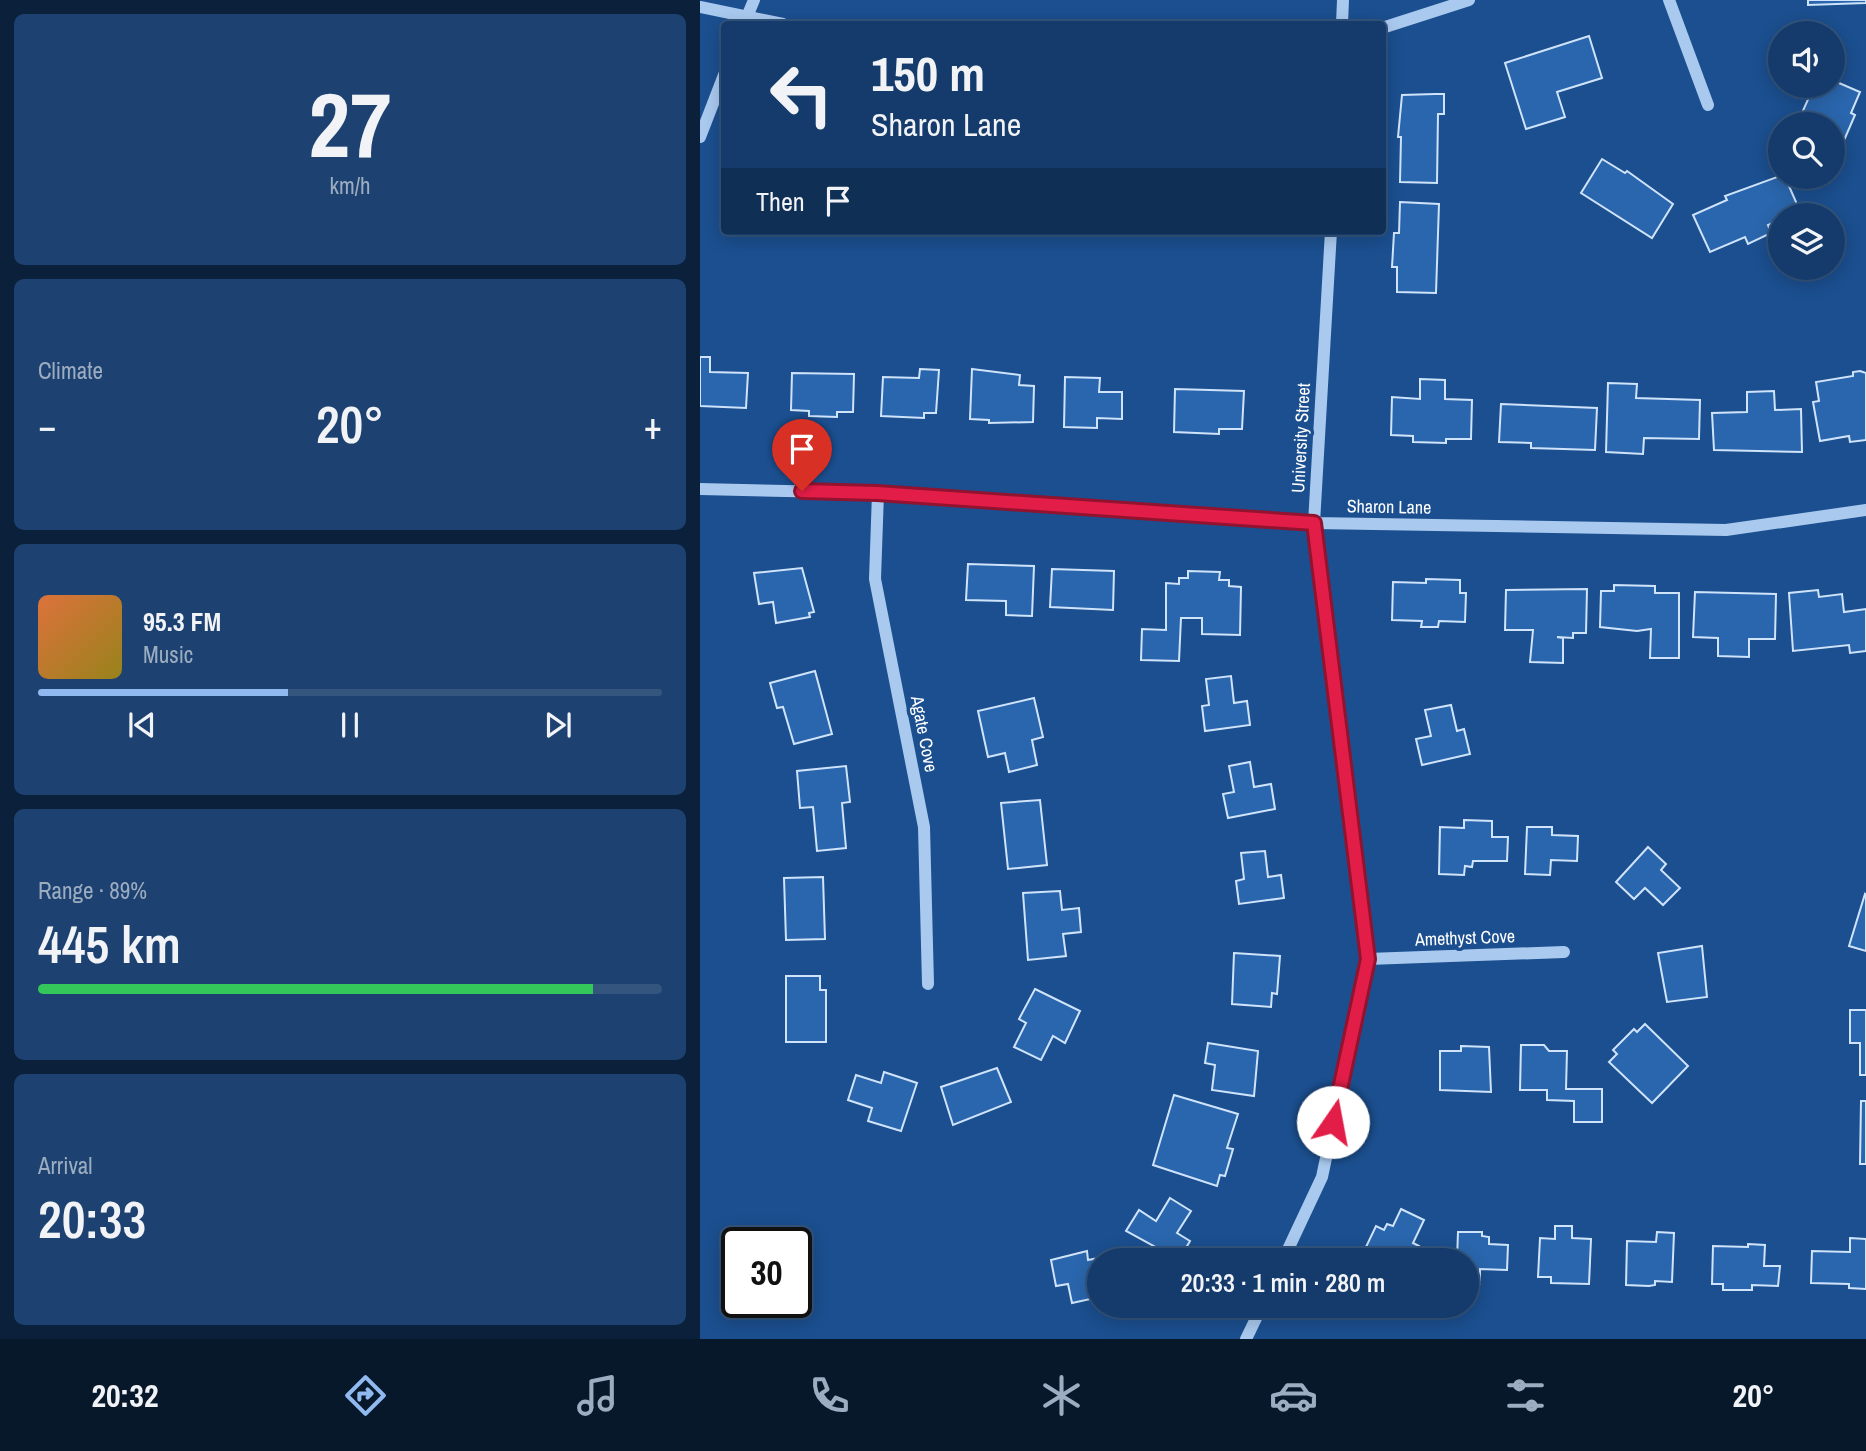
<!DOCTYPE html>
<meta charset="utf-8">
<style>
body{margin:0;font-family:"Archivo Narrow",sans-serif;background:#1d4271;color:#f1f3f6;height:100vh;display:flex;flex-direction:column;font-size:26px;white-space:nowrap}
*{box-sizing:border-box;margin:0}
p{font-size:23px;color:#9dadc1}
.icon{flex:none;width:38px;height:38px;fill:none;stroke:currentColor;stroke-width:2;stroke-linecap:round;stroke-linejoin:round}
.map{position:relative;flex:1;overflow:hidden}
.side{display:flex;flex-direction:column;gap:14px;padding:14px;background:#0b203b;width:700px}
.side>*{flex:none}
.guide{position:absolute;left:21px;top:21px;width:665px;height:214px;border-radius:7px;box-shadow:0 4px 18px #0003,0 0 0 2px #33557e;background:#143b6b;color:#f1f3f6;overflow:hidden}
.tools{position:absolute;left:1068px;top:21px;display:grid;gap:14px}
.tools a{display:grid;place-items:center;width:77px;height:77px;border-radius:50%;background:#143b6b;box-shadow:0 4px 18px #0003,0 0 0 2px #33557e;font-size:35px}
.speed{position:absolute;left:21px;top:1227px;display:flex;gap:14px;font-size:35px;font-weight:700;text-align:center}
.speed>*{display:grid;place-content:center;width:91px;height:91px;border-radius:50%;background:#143b6b;box-shadow:0 4px 18px #0003,0 0 0 2px #33557e;line-height:1}
.speed .limit{border:4px solid #111;border-radius:10px;background:#fff;color:#111}
.pin{position:absolute;display:grid;place-items:center;width:60px;height:60px;color:#fff;margin:-72px -30px;border-radius:50% 50% 50% 0;rotate:-45deg;box-shadow:0 0 7px #0007}
.pin .icon{rotate:45deg}
.me{position:absolute;width:77px;margin:-38px;rotate:12deg;stroke-linejoin:round;filter:drop-shadow(0 0 5px #0008)}
.turn{display:flex;align-items:center;gap:24px;height:147px;padding:0 35px;font-size:32px}
.turn .icon{width:91px;height:91px;stroke-width:2.5}
.turn b{display:block;font-size:49px;line-height:60px}
.then{display:flex;align-items:center;height:66px;padding:0 35px;background:#0003;gap:14px;font-size:26px}
.big{font-size:52px;font-weight:600;line-height:1.1}
.side .card{flex:1;display:flex;flex-direction:column;justify-content:center;gap:10px;min-width:0;padding:0 24px;border-radius:10px;background:#1d4271}
.side .dial{align-items:center;gap:0}
.dial b{font-size:91px;line-height:1}
.song{display:flex;align-items:center;gap:21px}
.cover{width:84px;height:84px;border-radius:10px;background:linear-gradient(135deg,hsl(20 70% 55%),hsl(50 70% 35%))}
.played{height:7px;border-radius:4px;background:linear-gradient(90deg,#90b9f0 40%,#33557e 40%)}
.keys{display:flex;justify-content:space-around;direction:ltr}
.heat{display:flex;justify-content:space-between;align-items:center;font-size:38px;direction:ltr}
.charge{height:10px;border-radius:5px;background:linear-gradient(90deg,#34c759 89%,#33557e 0)}
.trip{position:absolute;left:387px;top:1248px;width:392px;height:70px;border-radius:35px;background:#143b6b;box-shadow:0 4px 18px #0003,0 0 0 2px #33557e;font-weight:600;line-height:70px;text-align:center}
.dock{display:flex;height:112px;justify-content:space-around;align-items:center;background:#08182b;color:#9dadc1}
.dock .icon{width:49px;height:49px}
.dock .selected{color:#90b9f0}
.dock b{font-size:32px;color:#f1f3f6}
main{display:flex;flex:1;min-height:0}
.map>svg:first-child{display:block}
</style>
<main>
<section class="side">
<div class="card dial"><b>27</b><p>km/h</p></div>
<div class="card"><p>Climate</p>
<div class="heat"><a>−</a><b class="big">20°</b><a>+</a></div>
</div>
<div class="card">
<div class="song"><i class="cover"></i><div><b>95.3 FM</b><p>Music</p></div></div>
<div class="played"></div>
<div class="keys"><svg class="icon" aria-label="previous" viewBox="0 0 24 24"><path d="M18 5L8 12l10 7zM5 5v14"/></svg><svg class="icon" aria-label="pause" viewBox="0 0 24 24"><path d="M8 5v14M16 5v14"/></svg><svg class="icon" aria-label="next" viewBox="0 0 24 24"><path d="M6 5l10 7-10 7zM19 5v14"/></svg></div>
</div>
<div class="card"><p>Range · 89%</p><b class="big">445 km</b><div class="charge"></div></div>
<div class="card"><p>Arrival</p><b class="big">20:33</b></div>
</section>
<div class="map">
<svg width="1166" height="1339" viewBox="0 0 1166 1339">
<rect width="100%" height="100%" fill="#1b4f8f"/>
<g fill="#2a66ad" stroke="#cfe3fa" stroke-width="2">
<polygon points="1108,0 1166,0 1166,3 1108,5"/>
<polygon points="889,36 902,78 857,92 865,117 826,129 805,63"/>
<polygon points="1132,80 1160,92 1151,113 1155,115 1132,168 1132,124 1097,124 1114,86 1132,86"/>
<polygon points="735,94 744,94 744,114 738,114 737,183 700,182 701,137 698,137 702,95"/>
<polygon points="902,159 925,173 927,171 973,204 952,238 881,193"/>
<polygon points="1080,176 1085,177 1100,211 1080,215 1080,220 1068,225 1071,233 1048,244 1045,237 1010,252 993,215 1027,200 1025,196"/>
<polygon points="700,202 739,204 736,293 697,292 697,267 692,267 694,233 699,233"/>
<polygon points="0,357 10,357 10,372 48,373 46,408 0,406"/>
<polygon points="220,369 239,370 236,413 224,413 224,418 181,416 183,377 219,378"/>
<polygon points="272,369 320,375 319,385 334,386 333,422 289,423 289,420 270,419"/>
<polygon points="1160,371 1166,373 1166,440 1150,442 1149,436 1120,441 1113,402 1119,401 1116,382 1153,376 1153,372"/>
<polygon points="92,373 154,374 153,412 137,412 137,417 109,416 109,411 91,410"/>
<polygon points="365,377 400,378 399,392 422,392 422,419 397,418 397,428 364,427"/>
<polygon points="720,379 745,380 745,399 772,400 771,439 746,439 746,443 713,442 713,436 691,435 692,397 720,399"/>
<polygon points="908,383 937,384 936,398 1000,400 999,439 944,438 943,454 906,452"/>
<polygon points="475,389 544,391 542,429 519,429 519,434 474,432"/>
<polygon points="1074,391 1075,410 1101,409 1102,452 1014,450 1012,413 1047,412 1047,392"/>
<polygon points="801,404 897,408 895,450 831,448 831,443 799,442"/>
<polygon points="268,564 334,566 332,616 306,615 306,601 266,600"/>
<polygon points="102,568 114,612 109,613 110,617 76,623 73,602 59,604 54,573"/>
<polygon points="352,569 414,571 413,610 350,607"/>
<polygon points="488,571 520,572 519,580 529,580 529,586 541,587 540,635 502,634 502,618 481,618 479,661 441,660 442,629 466,630 466,583 479,584 479,578 488,578"/>
<polygon points="726,579 760,580 760,593 766,593 765,622 739,621 738,627 721,627 722,621 692,620 693,582 726,583"/>
<polygon points="914,585 955,586 955,593 979,593 979,658 950,658 951,629 937,631 900,627 901,591 914,591"/>
<polygon points="887,589 886,633 873,633 873,638 857,637 863,638 863,663 830,662 833,630 805,630 806,590"/>
<polygon points="1118,590 1119,597 1142,594 1144,612 1166,609 1166,651 1150,653 1149,645 1093,651 1089,593"/>
<polygon points="995,592 1076,594 1075,639 1049,639 1049,657 1018,656 1018,638 993,637"/>
<polygon points="115,671 132,734 94,744 83,707 77,708 70,683"/>
<polygon points="531,676 534,703 547,701 550,725 505,731 502,706 509,705 506,679"/>
<polygon points="334,698 343,737 332,740 337,765 309,772 305,753 288,757 278,711"/>
<polygon points="751,705 757,731 764,729 770,754 722,765 716,739 731,736 725,710"/>
<polygon points="550,762 554,787 571,784 575,809 528,818 523,794 534,792 529,766"/>
<polygon points="146,766 150,802 142,803 146,848 117,851 113,807 100,808 97,771"/>
<polygon points="340,800 347,865 308,869 301,803"/>
<polygon points="764,820 792,821 792,837 808,837 807,861 773,861 772,867 765,866 764,875 739,874 740,827 764,828"/>
<polygon points="827,827 852,827 852,835 878,836 877,861 851,860 850,875 825,874"/>
<polygon points="948,847 966,864 961,870 980,888 963,905 945,888 934,899 916,882"/>
<polygon points="565,851 568,877 581,875 584,898 539,904 536,881 544,879 541,853"/>
<polygon points="123,877 125,939 86,940 84,878"/>
<polygon points="360,891 362,910 379,908 381,932 363,934 366,956 328,960 323,893"/>
<polygon points="1165,894 1166,895 1166,951 1149,946"/>
<polygon points="1002,946 1007,997 967,1002 958,953"/>
<polygon points="534,953 580,956 577,994 572,993 571,1007 532,1004"/>
<polygon points="86,976 120,976 120,990 126,990 126,1042 86,1042"/>
<polygon points="335,989 380,1011 365,1043 353,1036 341,1060 314,1047 326,1023 319,1019"/>
<polygon points="1150,1010 1166,1010 1166,1075 1160,1075 1160,1043 1150,1043"/>
<polygon points="945,1024 988,1066 952,1103 909,1062 917,1054 913,1050 934,1029 937,1032"/>
<polygon points="508,1043 558,1051 554,1096 512,1090 515,1065 505,1063"/>
<polygon points="821,1045 844,1045 849,1051 867,1051 866,1089 902,1089 902,1122 874,1122 874,1101 847,1100 847,1090 820,1090"/>
<polygon points="761,1046 789,1047 791,1092 740,1090 740,1051 761,1051"/>
<polygon points="297,1068 311,1102 253,1125 241,1087"/>
<polygon points="184,1072 217,1083 201,1131 168,1121 172,1108 148,1100 156,1075 181,1083"/>
<polygon points="474,1095 538,1114 527,1148 533,1149 525,1176 520,1175 517,1186 453,1165"/>
<polygon points="1161,1101 1166,1101 1166,1164 1160,1164"/>
<polygon points="470,1198 491,1211 477,1233 490,1241 479,1260 426,1231 439,1210 456,1221"/>
<polygon points="701,1209 724,1220 713,1243 719,1246 712,1260 689,1260 665,1249 676,1226 684,1230 687,1224 693,1226"/>
<polygon points="855,1226 872,1226 872,1238 891,1239 889,1284 851,1283 851,1277 838,1277 840,1238 855,1239"/>
<polygon points="758,1232 782,1232 782,1236 789,1237 789,1244 808,1245 807,1270 780,1269 780,1284 766,1283 766,1260 757,1260"/>
<polygon points="957,1232 974,1233 972,1282 955,1281 955,1285 949,1286 926,1285 927,1241 956,1242"/>
<polygon points="1150,1238 1166,1239 1166,1289 1149,1288 1149,1284 1111,1283 1112,1251 1150,1252"/>
<polygon points="1048,1244 1065,1245 1064,1266 1080,1266 1078,1286 1052,1285 1052,1290 1023,1290 1023,1284 1012,1284 1013,1246 1048,1247"/>
<polygon points="387,1251 388,1260 414,1255 415,1260 399,1260 399,1283 392,1284 395,1298 372,1303 368,1284 356,1286 351,1260"/>
</g>
<g fill="none" stroke-linecap="round" stroke-linejoin="round">
<g stroke="#a9c9ee" stroke-width="12">
<polyline points="969,0 1008,105"/>
<polyline points="0,7 83,24"/>
<polyline points="44,24 54,0"/>
<polyline points="642,24 643,0"/>
<polyline points="682,28 769,0"/>
<polyline points="0,137 24,75"/>
<polyline points="0,489 178,493 614,523 1026,530 1166,510"/>
<polyline points="178,493 175,579 224,827 228,984"/>
<polyline points="668,959 864,952"/>
<polyline points="583,1260 622,1177 668,959 614,523 631,231"/>
<polyline points="546,1339 562,1306"/>
</g>
</g>
<g fill="none" stroke-linecap="round" stroke-linejoin="round">
<defs>
<polyline id="route" points="102,491 177,493 614,523 668,959 633,1122"/>
</defs>
<use href="#route" stroke="#92132f" stroke-width="18"/>
<use href="#route" stroke="#e11d48" stroke-width="12"/>
</g>
<g text-anchor="middle" stroke-width="7" stroke-linejoin="round" paint-order="stroke">
<g font-size="18" fill="#fff" stroke="#1b4f8f">
<text transform="translate(601 438) rotate(-87)" y="6">University Street</text>
<text transform="translate(689 507) rotate(1)" y="6">Sharon Lane</text>
<text transform="translate(224 734) rotate(79)" y="6">Agate Cove</text>
<text transform="translate(765 938) rotate(-2)" y="6">Amethyst Cove</text>
</g>
</g>
</svg>
<div class="tools">
<a><svg class="icon" aria-label="sound" viewBox="0 0 24 24"><path d="M4 9h4l5-4v14l-5-4H4zM17 9q2 3 0 6"/></svg></a>
<a><svg class="icon" aria-label="search" viewBox="0 0 24 24"><circle cx="10" cy="10" r="6"/><path d="M15 15l6 6"/></svg></a>
<a><svg class="icon" aria-label="layers" viewBox="0 0 24 24"><path d="M12 4l9 5-9 5-9-5zM3 14l9 5 9-5"/></svg></a>
</div>
<div class="speed"><div class="limit">30</div></div>
<div class="pin" style="left:102px;top:491px;background:#d93025"><svg class="icon" aria-label="arrive" viewBox="0 0 24 24"><path d="M6 21V4h12l-3 4 3 4H6"/></svg></div>
<svg class="me" style="left:633px;top:1122px" viewBox="-20 -20 40 40"><circle r="19" fill="#fff"/><path d="M0-13L10 11 0 6-10 11z" fill="#e11d48"/></svg>
<div class="trip">20:33 · 1 min · 280 m</div>
<div class="guide">
<div class="turn"><svg class="icon" aria-label="left" viewBox="0 0 24 24"><path d="M17 20v-9H6M10 6l-5 5 5 5"/></svg><div><b>150 m</b>Sharon Lane</div></div>
<div class="then">Then<svg class="icon" aria-label="arrive" viewBox="0 0 24 24"><path d="M6 21V4h12l-3 4 3 4H6"/></svg></div>
</div>
</div>
</main>
<nav class="dock">
<b>20:32</b>
<svg class="icon selected" aria-label="directions" viewBox="0 0 24 24"><path d="M12 3l9 9-9 9-9-9zM9 14v-3h6M13 9l2 2-2 2"/></svg>
<svg class="icon" aria-label="music" viewBox="0 0 24 24"><path d="M9 18V5l10-2v13"/><circle cx="6" cy="18" r="3"/><circle cx="16" cy="16" r="3"/></svg>
<svg class="icon" aria-label="phone" viewBox="0 0 24 24"><path d="M5 4h4l2 5-3 2q2 4 5 5l2-3 5 2v4C11 20 4 13 5 4z"/></svg>
<svg class="icon" aria-label="climate" viewBox="0 0 24 24"><path d="M12 3v18M4 7l16 10M4 17L20 7"/></svg>
<svg class="icon" aria-label="car" viewBox="0 0 24 24"><path d="M5 17H2v-5l4-1 3-4h7l3 4 3 1v5h-3M9 17h6M6 11h13"/><circle cx="7" cy="17" r="2"/><circle cx="17" cy="17" r="2"/></svg>
<svg class="icon" aria-label="filters" viewBox="0 0 24 24"><path d="M4 7h16M4 17h16"/><circle cx="9" cy="7" r="2"/><circle cx="15" cy="17" r="2"/></svg>
<b>20°</b>
</nav>
